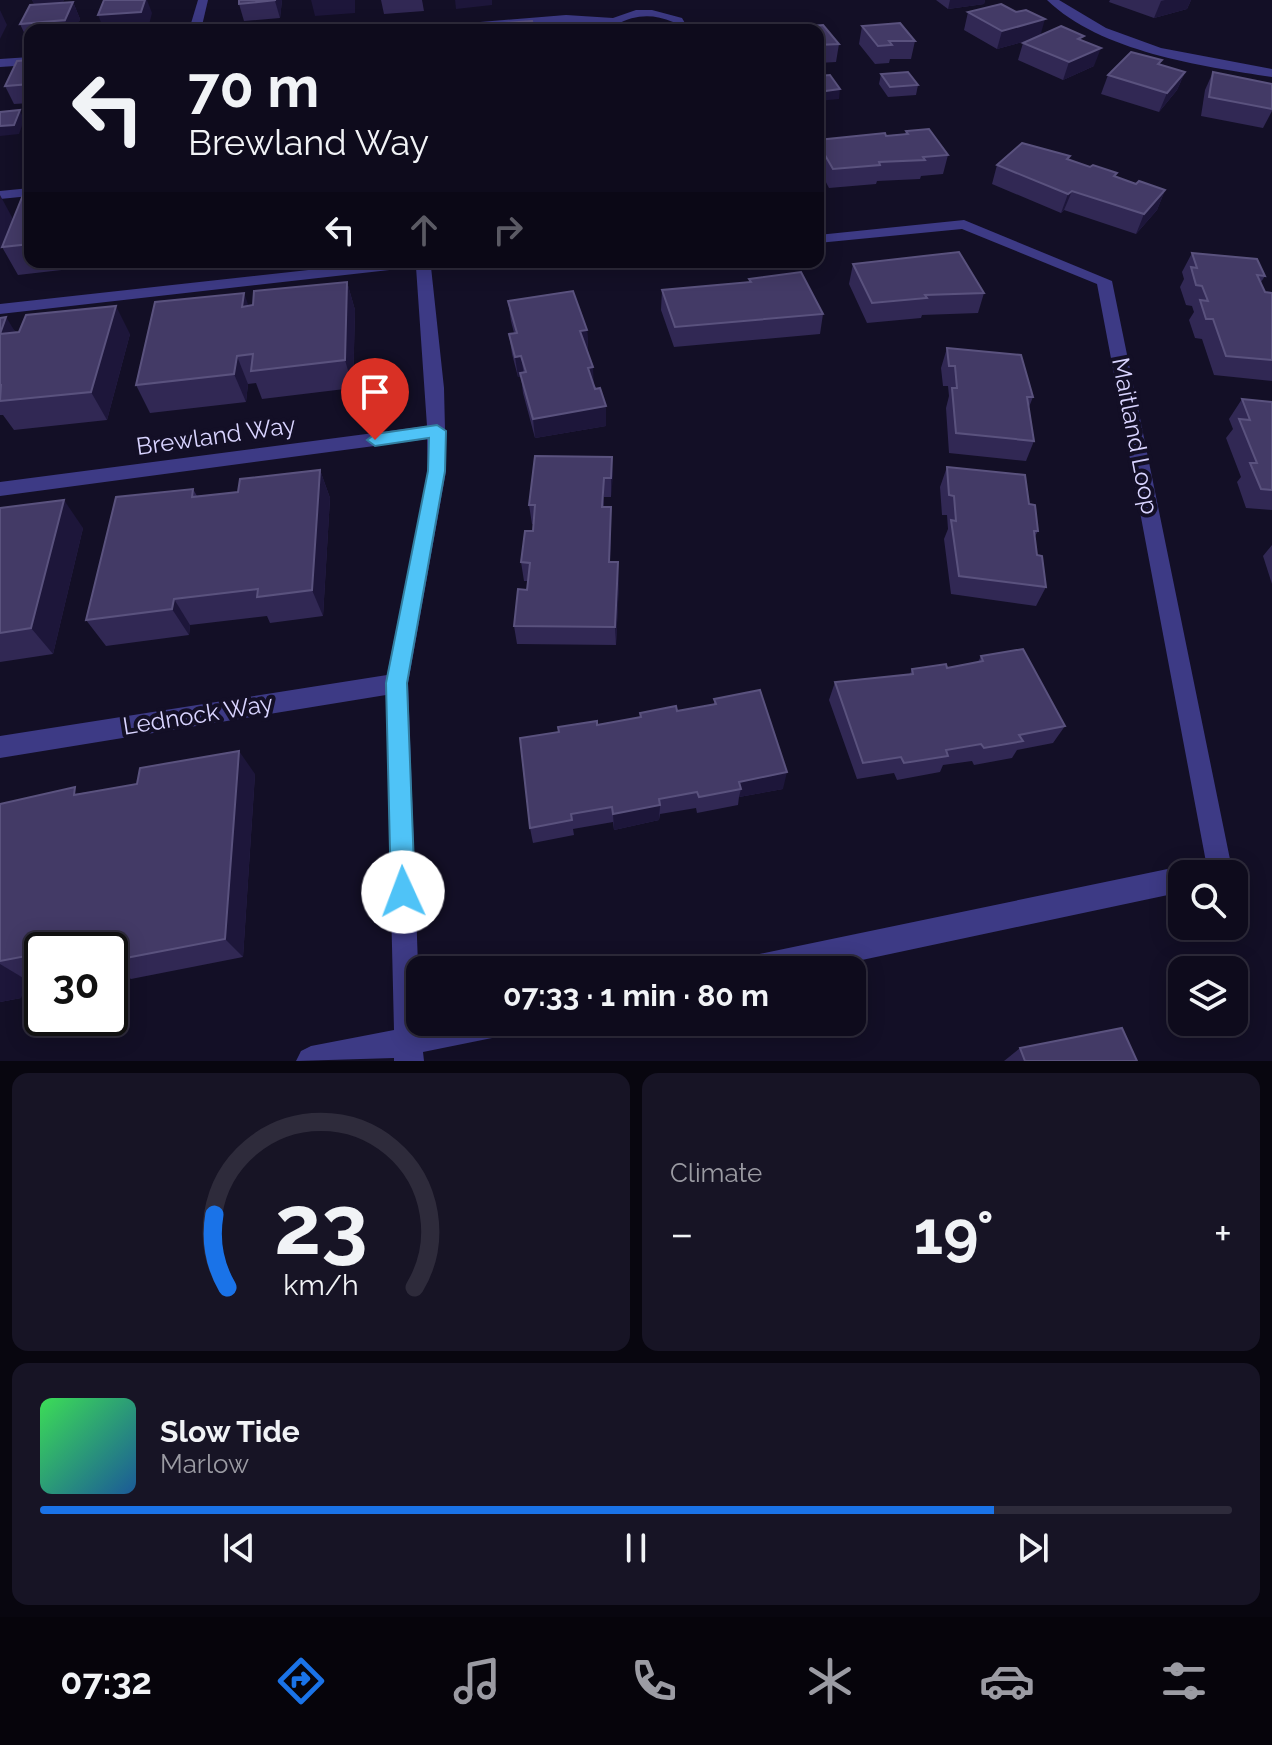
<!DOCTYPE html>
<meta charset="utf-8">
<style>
body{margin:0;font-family:Raleway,sans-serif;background:#171425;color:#f1f3f6;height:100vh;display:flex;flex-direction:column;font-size:30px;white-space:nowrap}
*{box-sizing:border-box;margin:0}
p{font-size:26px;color:#9b9ba3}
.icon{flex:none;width:44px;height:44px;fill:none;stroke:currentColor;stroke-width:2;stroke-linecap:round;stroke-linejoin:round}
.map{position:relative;height:1061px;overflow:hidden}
.sheet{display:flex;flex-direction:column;gap:12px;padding:12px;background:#08060f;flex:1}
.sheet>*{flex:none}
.banner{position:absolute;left:24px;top:24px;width:800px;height:244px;border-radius:16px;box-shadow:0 4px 20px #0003,0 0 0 2px #2e2b3b;background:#0e0b1c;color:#f1f3f6;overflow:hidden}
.fabs{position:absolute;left:1168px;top:860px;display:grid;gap:16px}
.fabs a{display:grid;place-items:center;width:80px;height:80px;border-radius:16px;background:#0e0b1c;box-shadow:0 4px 20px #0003,0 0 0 2px #2e2b3b;font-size:40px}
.speed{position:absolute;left:24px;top:932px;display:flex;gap:16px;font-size:40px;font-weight:700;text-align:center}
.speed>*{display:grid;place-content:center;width:104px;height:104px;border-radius:50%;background:#0e0b1c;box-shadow:0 4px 20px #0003,0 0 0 2px #2e2b3b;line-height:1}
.speed .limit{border:4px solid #111;border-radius:12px;background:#fff;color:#111}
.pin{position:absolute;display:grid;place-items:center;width:68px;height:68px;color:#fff;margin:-82px -34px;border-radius:50% 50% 50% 0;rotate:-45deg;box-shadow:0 0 8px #0007}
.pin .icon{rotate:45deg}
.me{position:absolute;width:88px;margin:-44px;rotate:358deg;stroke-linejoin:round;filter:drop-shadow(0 0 6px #0008)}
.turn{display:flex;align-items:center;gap:28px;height:168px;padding:0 32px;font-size:36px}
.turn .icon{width:104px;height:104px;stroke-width:2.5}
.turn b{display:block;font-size:56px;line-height:68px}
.lanes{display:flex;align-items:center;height:76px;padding:0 32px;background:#0003;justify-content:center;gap:40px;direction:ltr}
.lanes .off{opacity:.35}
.big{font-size:60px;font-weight:700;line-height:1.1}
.sheet .card{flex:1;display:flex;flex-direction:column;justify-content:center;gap:12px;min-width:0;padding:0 28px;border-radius:16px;background:#171425}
.sheet .dial{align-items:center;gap:0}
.dial svg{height:208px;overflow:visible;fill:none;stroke:#2e2b3b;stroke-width:7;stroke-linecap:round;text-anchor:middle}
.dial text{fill:#f1f3f6;stroke:none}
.song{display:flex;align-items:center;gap:24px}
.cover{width:96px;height:96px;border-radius:12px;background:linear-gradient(135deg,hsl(130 70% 55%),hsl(210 70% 35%))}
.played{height:8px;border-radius:4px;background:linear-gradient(90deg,#1a73e8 80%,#2e2b3b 80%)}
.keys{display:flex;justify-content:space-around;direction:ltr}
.heat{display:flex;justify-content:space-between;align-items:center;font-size:44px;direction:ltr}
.sheet .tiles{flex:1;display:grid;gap:12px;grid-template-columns:1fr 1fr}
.card:last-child{grid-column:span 2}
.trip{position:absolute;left:406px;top:956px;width:460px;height:80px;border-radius:16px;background:#0e0b1c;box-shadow:0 4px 20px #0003,0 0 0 2px #2e2b3b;font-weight:700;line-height:80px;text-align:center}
.tab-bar{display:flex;height:128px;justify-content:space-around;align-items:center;background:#06040b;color:#9b9ba3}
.tab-bar .icon{width:56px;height:56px}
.tab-bar .selected{color:#1a73e8}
.tab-bar b{font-size:36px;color:#f1f3f6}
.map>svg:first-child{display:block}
</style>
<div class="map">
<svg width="1272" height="1061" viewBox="0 0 1272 1061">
<rect width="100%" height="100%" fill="#130f26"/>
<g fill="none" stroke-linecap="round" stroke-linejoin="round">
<g fill="#3d3a85" fill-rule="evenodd">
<polygon points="198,0 208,0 201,30 189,30"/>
<path d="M1047,0H1059L1106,28L1161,48L1272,69V77C1201,66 1101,52 1047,0Z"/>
<path d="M636,10H652L682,18L689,30H677L673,22C653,14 636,14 616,25V30H604L605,24C542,20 478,30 414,30L420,27L566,15L613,18Z"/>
<polygon points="30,57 30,65 0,67 0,59"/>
<polygon points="30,188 30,196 0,199 0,191"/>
<polygon points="964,220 1112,281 1233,874 1195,874 1199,865 1206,862 1097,284 962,229 818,243 818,235"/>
<polygon points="381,262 461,262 453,267 431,267 444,388 446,471 408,683 420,1022 516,1022 512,1032 502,1036 423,1052 424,1061 394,1061 394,1058 296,1061 301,1051 311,1046 394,1030 386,695 0,758 0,736 387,675 428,471 427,439 0,496 0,482 427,426 416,267 0,314 0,304"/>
<polygon points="1182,866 1193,874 1182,874 1182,892 815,970 736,970 740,960 750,956"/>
</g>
</g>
<g fill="#312854">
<polygon points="32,0 64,0 62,3 73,2 80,19 76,30 30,30 30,41 28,41 20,24 35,5"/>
<polygon points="239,0 282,0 280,18 244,21 239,4"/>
<polygon points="381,0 422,0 424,11 384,14"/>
<polygon points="936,0 985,0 984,4 948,9"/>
<polygon points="1110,0 1191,0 1187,9 1154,18 1109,2"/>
<polygon points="968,12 1040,35 1083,41 1094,66 1063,80 1018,60 1023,43 1030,40 997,49 964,30"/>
<polygon points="823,25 839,44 836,62 818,63 818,30 785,30 785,28"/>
<polygon points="862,26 915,41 911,59 890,59 889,63 875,64 859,44"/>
<polygon points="30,60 30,103 14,104 5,86"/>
<polygon points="1160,65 1185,72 1177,90 1159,112 1101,94 1108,75"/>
<polygon points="1213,72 1272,84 1272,111 1263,128 1201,116 1205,90"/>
<polygon points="881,74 918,85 916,95 888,97 879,84"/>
<polygon points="906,131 948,155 943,174 921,176 920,179 877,181 876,184 829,188 818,167 818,140 905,134"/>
<polygon points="1070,156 1068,159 1090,167 1117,173 1115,176 1136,184 1165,190 1157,210 1136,234 1064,210 1061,213 992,184 997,165"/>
<polygon points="30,185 30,262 81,262 79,268 18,275 2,247"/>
<polygon points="1192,253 1265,276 1261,282 1265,292 1272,293 1272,381 1214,375 1202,339 1195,338 1189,320 1194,312 1192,306 1186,305 1180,287 1184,279 1182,272"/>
<polygon points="117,262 144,262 118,265"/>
<polygon points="853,264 984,293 978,313 922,315 921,318 867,323 849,284"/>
<polygon points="749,279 823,314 820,334 674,347 661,310 662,290 749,282"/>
<polygon points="347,282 355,310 353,388 262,399 256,383 248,384 246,402 150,413 136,385 248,306"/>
<polygon points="508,301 587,330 588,349 587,350 594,384 606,406 606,426 535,438 523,393 521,377 518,377 512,354 509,334 514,333 511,321"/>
<polygon points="0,318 16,332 130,334 107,420 14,430 3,415 0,415"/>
<polygon points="947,348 1033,397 1029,407 1034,441 1026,461 949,453 946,408 949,396 948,386 943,386 941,368"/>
<polygon points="1242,399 1272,402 1272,510 1246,508 1237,482 1241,477 1226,438 1233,429 1229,419"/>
<polygon points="612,457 611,497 604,497 604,507 611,507 610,562 619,581 616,645 517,644 514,626 527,590 528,581 524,581 521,562 533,531 534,524 532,524 529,505"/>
<polygon points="947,467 1029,504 1038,531 1034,538 1037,555 1046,587 1036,606 951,594 944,539 948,529 947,515 942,515 940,487"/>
<polygon points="320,470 330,498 323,616 270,623 267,616 190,625 189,635 106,646 86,620 193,489 197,496 238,492"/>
<polygon points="0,508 83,528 53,654 0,662"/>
<polygon points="1272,545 1272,584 1263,556"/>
<polygon points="981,656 1065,726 1053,743 1017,750 1012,758 974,765 972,761 943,765 940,772 897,780 894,773 857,779 829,700 835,682 910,674 912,669 947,668 978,662"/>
<polygon points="714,699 783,789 739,797 738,805 697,813 696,808 660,814 659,820 614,830 613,822 573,829 574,835 533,843 530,828 597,725 640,717 640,713 677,711 714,705"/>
<polygon points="255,774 243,957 131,979 110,964 110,950 42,950 42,976 25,979 21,998 0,1002 0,804 81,793"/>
<polygon points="1020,1048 1137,1061 1004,1061"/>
</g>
<g fill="#1d163a">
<polygon points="32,0 64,0 61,6 36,8"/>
<polygon points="145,0 147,0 152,13 148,29 104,30 98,15"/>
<polygon points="276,0 282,0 280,18 275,1"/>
<polygon points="311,0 355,0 355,13 315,16"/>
<polygon points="455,0 492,0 492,5 456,9"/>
<polygon points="950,0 985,0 984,4 948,9"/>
<polygon points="1165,0 1191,0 1187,9 1154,18 1161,1"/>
<polygon points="73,2 80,19 76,30 69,30 65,20"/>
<polygon points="0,10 7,25 0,39"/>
<polygon points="1045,19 1040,37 997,49 1002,31"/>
<polygon points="1101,48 1094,66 1063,80 1069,62"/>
<polygon points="1185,72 1177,90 1159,112 1167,93"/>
<polygon points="840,89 839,99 818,101 818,92"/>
<polygon points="20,110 24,120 19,134 0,136 0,126"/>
<polygon points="1165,190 1157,210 1136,234 1144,214"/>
<polygon points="1072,191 1064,210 1061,213 1068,194"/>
<polygon points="0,195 13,219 0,250"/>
<polygon points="347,282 355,310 353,388 345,360"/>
<polygon points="244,293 254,321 242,307"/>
<polygon points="116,306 130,334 107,420 91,392"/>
<polygon points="6,317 24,346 0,334"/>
<polygon points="587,330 588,349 582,350 580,331"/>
<polygon points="237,356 248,384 246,402 234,374"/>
<polygon points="521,356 524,376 518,377 515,357"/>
<polygon points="593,367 594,387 588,368"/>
<polygon points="606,406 606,426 535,438 533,419"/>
<polygon points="612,457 613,476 611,497 611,478"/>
<polygon points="320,470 330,498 323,616 312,590"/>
<polygon points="604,478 604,497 602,526 602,507"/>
<polygon points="64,500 83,528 53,654 31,628"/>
<polygon points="611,507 611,526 609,581 609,562"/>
<polygon points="618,562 619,581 616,645 615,627"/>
<polygon points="174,599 190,625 189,635 172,609"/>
<polygon points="239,751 255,774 243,957 225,939"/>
<polygon points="787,772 783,789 739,797 741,789 739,782"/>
<polygon points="660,805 659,820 614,830 613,814"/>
<polygon points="0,964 25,979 21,998 0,1002"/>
</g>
<g fill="#433a66" stroke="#5a527e" stroke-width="2">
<polygon points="104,0 145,0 141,12 98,15"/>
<polygon points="239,0 276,0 239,4"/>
<polygon points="73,2 65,20 20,24 30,5"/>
<polygon points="1001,4 1016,12 1026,10 1045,19 1002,31 968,12"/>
<polygon points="532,21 534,30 492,30 491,24"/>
<polygon points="900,23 915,41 889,41 892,45 878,46 862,26"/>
<polygon points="823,25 839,44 818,45 818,30 786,30 785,28"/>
<polygon points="462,26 463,30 421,30 421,29"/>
<polygon points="1061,26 1084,36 1078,39 1101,48 1069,62 1023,43"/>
<polygon points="1131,52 1162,60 1158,64 1185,72 1167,93 1108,75"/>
<polygon points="30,60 30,84 5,86 17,61"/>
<polygon points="908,72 918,85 890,87 881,74"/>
<polygon points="1213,72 1272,84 1272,109 1209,97"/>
<polygon points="830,75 840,89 818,92 818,76"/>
<polygon points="20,110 14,125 0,126 0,112"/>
<polygon points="929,129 948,155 923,157 925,160 879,162 880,165 833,169 818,143 818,140 885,133 886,136 908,134 906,131"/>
<polygon points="1022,143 1070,156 1067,159 1090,167 1093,165 1117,173 1114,176 1136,184 1139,181 1165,190 1144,214 1072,191 1068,194 997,165"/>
<polygon points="27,185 30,185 30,244 2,247"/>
<polygon points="959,252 984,293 925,295 927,298 872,303 853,264"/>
<polygon points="1192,253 1257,259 1265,276 1257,275 1265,292 1272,293 1272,360 1226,356 1213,319 1206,319 1200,300 1208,301 1202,286 1196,285 1191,267 1197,268"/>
<polygon points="801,272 823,314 675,327 662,290 751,282 749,279"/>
<polygon points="347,282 345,360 251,371 253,354 237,356 234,374 136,385 155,302 244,293 242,307 253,305 254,291"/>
<polygon points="573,291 587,330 580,331 593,367 588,368 595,389 600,388 606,406 533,419 520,373 526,372 521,356 515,357 509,334 517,333 508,301"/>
<polygon points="116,306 91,392 0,401 1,385 0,385 0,318 6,317 0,334 19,332 26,315"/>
<polygon points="947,348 1021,355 1033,397 1027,397 1034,441 956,433 952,388 957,388 955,366 949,366"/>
<polygon points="1242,399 1272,402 1272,490 1261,489 1250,463 1257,463 1239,419 1250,420"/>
<polygon points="535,456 612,457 611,478 604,478 602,507 611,507 609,562 618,562 615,627 514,626 518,589 527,590 530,563 521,562 525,531 533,531 535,505 529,505"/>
<polygon points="947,467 1025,475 1029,504 1035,505 1038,531 1034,531 1037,555 1042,556 1046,587 959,576 951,520 956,521 954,496 949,495"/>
<polygon points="320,470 312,590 257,597 258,589 174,599 172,609 86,620 116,497 193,489 192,497 238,492 240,479"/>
<polygon points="64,500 31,628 0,633 0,508"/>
<polygon points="1023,649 1065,726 1019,735 1023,741 984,748 981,744 946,750 948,756 904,763 901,757 863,763 835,682 913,674 912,669 946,664 947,668 983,661 981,656"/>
<polygon points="760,690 787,772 739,782 741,789 699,797 697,792 659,799 660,805 613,814 612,807 571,814 572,820 530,828 520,738 559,732 558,727 597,721 597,725 641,717 640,713 676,706 677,711 716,704 714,699"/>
<polygon points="239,751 225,939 110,961 109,950 111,940 59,950 42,950 42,953 0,961 0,804 75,787 74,795 137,784 140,768"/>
<polygon points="1122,1028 1137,1061 1025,1061 1020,1048"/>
</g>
<polygon fill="#4fc3f7" stroke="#337fa1" stroke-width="2" points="437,425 446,431 445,471 407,683 415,892 412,901 403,904 395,901 391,892 386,683 428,471 429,438 375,446 367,440 375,434"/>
<g text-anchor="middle" stroke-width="8" stroke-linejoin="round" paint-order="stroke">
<g font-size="24" fill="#d9d4ff" stroke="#130f26">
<text transform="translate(216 436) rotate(-8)" y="8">Brewland Way</text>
<text transform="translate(1135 436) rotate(79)" y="8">Maitland Loop</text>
<text transform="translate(198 715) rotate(-9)" y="8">Lednock Way</text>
</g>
</g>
</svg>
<div class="fabs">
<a><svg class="icon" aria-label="search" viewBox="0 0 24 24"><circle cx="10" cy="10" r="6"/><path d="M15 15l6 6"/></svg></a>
<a><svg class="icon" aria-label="layers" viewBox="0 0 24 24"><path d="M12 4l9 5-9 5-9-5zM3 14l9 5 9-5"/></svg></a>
</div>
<div class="speed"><div class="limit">30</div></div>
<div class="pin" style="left:375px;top:440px;background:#d93025"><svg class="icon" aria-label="arrive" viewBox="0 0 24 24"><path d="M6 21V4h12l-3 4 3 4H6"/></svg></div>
<svg class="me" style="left:403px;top:892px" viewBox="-20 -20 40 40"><circle r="19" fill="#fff"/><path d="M0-13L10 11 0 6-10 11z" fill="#4fc3f7"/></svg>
<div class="trip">07:33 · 1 min · 80 m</div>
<div class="banner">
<div class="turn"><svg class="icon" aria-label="left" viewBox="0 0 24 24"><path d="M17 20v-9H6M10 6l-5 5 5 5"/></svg><div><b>70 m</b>Brewland Way</div></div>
<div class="lanes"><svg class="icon" aria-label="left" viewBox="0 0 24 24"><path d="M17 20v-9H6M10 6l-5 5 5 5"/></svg><svg class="icon off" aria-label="ahead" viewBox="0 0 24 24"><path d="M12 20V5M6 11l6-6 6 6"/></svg><svg class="icon off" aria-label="right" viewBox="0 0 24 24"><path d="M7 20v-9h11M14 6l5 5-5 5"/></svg></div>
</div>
</div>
<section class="sheet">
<div class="tiles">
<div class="card dial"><svg viewBox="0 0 100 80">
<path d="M14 69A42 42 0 1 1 86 69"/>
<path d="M14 69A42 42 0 0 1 9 41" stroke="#1a73e8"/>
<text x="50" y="56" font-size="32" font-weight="700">23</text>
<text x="50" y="72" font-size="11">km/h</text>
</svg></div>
<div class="card"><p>Climate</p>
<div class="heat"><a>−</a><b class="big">19°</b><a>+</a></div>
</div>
<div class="card">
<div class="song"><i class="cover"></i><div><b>Slow Tide</b><p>Marlow</p></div></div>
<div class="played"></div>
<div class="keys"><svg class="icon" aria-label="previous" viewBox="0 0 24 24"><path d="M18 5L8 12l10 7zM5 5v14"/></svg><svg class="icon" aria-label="pause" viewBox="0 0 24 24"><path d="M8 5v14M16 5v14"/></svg><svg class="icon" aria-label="next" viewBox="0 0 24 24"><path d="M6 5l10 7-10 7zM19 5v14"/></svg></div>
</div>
</div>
</section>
<nav class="tab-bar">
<b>07:32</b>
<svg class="icon selected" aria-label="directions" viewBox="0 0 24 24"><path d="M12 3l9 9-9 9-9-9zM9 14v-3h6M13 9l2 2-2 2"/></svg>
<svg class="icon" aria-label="music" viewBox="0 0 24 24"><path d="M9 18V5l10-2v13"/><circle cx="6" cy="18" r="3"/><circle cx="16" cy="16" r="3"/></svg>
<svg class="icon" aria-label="phone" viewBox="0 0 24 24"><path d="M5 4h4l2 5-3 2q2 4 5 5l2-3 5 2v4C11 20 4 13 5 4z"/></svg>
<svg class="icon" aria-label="climate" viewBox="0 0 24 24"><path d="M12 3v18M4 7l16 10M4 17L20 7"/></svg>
<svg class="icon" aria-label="car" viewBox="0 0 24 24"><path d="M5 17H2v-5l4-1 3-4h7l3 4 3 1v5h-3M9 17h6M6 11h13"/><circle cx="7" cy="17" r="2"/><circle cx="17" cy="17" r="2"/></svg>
<svg class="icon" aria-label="filters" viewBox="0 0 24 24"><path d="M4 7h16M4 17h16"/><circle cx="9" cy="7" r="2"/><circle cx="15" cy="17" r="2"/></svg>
</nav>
